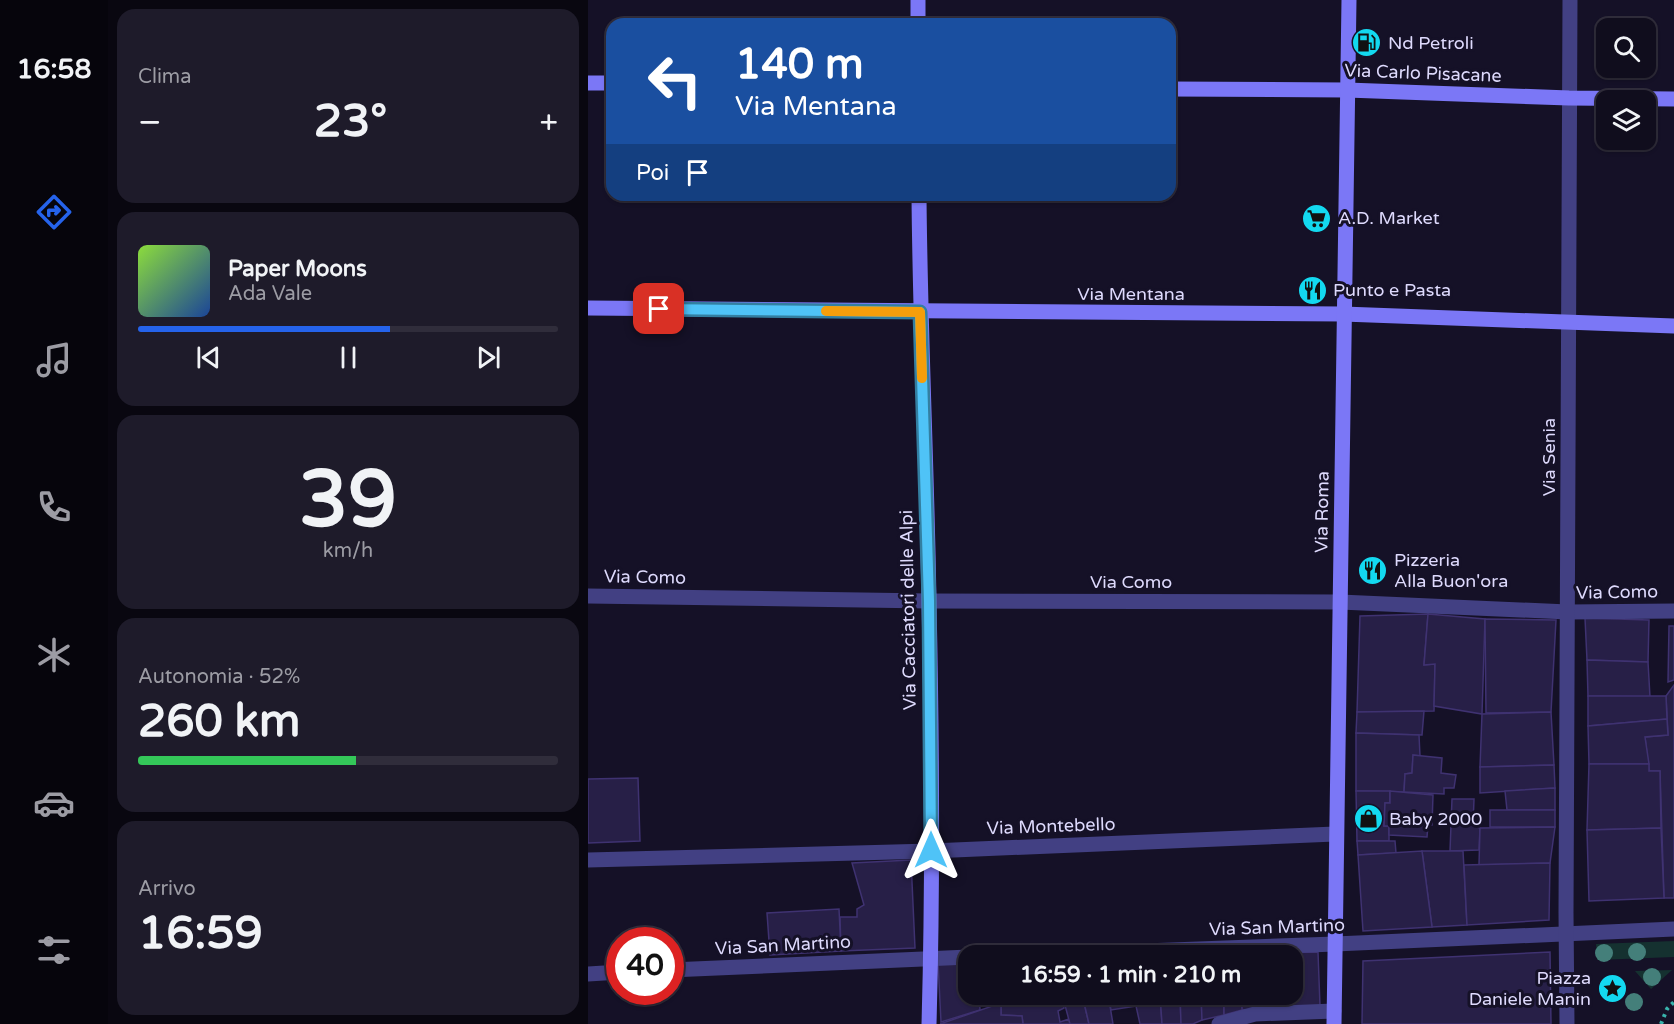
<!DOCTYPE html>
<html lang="it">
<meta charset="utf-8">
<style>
body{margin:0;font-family:"Varela Round",sans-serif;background:#1e1b2a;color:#f1f3f6;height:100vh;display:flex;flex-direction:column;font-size:22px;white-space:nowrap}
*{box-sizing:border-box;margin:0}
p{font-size:20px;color:#9c9ca4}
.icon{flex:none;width:33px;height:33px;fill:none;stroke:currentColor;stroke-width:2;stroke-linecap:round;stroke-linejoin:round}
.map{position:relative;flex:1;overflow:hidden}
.details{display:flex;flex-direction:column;gap:9px;padding:9px;background:#090710;width:480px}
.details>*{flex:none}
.guide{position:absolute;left:18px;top:18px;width:570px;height:183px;border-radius:18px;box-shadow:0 2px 4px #0004,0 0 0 2px #302d3b;background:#1a4fa0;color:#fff;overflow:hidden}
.controls{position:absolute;left:1008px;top:18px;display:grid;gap:12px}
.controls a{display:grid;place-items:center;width:60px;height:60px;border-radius:12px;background:#100d1d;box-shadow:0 2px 4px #0004,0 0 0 2px #302d3b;font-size:30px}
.speed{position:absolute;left:18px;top:927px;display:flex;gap:12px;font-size:30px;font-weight:700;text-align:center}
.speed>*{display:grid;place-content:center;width:78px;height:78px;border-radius:50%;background:#100d1d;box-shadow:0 2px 4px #0004,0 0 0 2px #302d3b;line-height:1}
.speed .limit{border:9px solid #d22;background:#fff;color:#111}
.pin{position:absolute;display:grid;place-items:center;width:51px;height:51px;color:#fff;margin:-26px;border-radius:12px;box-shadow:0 3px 9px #0006}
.me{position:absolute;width:66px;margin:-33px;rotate:0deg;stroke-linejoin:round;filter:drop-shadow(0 0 4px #0008)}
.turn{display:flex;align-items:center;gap:21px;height:126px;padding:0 30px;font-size:27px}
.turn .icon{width:78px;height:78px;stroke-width:2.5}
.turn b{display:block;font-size:42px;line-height:51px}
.then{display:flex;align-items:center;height:57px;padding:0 30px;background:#0003;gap:12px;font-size:22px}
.big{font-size:45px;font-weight:800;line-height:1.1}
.details .card{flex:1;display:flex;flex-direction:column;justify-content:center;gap:9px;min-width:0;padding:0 21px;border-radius:18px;background:#1e1b2a}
.details .dial{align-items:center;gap:0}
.dial b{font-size:78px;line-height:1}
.song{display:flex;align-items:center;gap:18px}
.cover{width:72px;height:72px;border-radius:9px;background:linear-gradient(135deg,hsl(90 70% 55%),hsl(220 70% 35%))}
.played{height:6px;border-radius:3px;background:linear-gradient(90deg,#2563eb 60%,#302d3b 60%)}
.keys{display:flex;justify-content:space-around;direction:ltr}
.heat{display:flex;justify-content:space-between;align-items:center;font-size:33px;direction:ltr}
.charge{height:9px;border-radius:4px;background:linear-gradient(90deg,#34c759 52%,#302d3b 0)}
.trip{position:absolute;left:370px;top:945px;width:345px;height:60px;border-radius:18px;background:#100d1d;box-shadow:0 2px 4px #0004,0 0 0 2px #302d3b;font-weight:800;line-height:60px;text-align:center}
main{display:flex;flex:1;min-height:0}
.menu{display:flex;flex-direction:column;width:108px;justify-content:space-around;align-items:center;background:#06050c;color:#9c9ca4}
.menu .icon{width:42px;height:42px}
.menu .on{color:#2563eb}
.menu b{font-size:27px;color:#f1f3f6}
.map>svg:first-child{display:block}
</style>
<main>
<nav class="menu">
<b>16:58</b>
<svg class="icon on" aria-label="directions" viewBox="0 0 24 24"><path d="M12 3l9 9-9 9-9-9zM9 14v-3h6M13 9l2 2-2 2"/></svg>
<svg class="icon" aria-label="music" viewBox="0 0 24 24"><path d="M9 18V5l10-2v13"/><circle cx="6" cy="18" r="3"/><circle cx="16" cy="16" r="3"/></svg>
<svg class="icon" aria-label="phone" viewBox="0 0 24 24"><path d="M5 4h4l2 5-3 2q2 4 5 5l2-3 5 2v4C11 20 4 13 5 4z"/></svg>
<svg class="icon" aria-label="climate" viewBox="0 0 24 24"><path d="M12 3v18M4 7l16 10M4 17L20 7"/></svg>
<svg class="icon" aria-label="car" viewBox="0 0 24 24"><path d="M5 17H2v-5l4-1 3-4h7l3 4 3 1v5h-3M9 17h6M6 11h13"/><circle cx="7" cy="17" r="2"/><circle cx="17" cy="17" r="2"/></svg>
<svg class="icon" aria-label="filters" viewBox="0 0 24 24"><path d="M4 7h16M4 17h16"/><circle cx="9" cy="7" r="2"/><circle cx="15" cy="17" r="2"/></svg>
</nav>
<section class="details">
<div class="card"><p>Clima</p>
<div class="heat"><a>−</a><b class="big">23°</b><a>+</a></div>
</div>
<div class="card">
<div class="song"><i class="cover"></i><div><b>Paper Moons</b><p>Ada Vale</p></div></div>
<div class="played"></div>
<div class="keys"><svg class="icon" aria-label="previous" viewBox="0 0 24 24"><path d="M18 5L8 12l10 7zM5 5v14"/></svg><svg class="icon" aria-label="pause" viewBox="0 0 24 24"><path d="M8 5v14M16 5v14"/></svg><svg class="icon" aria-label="next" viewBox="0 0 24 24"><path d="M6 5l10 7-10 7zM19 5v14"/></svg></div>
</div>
<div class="card dial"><b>39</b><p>km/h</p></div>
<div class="card"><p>Autonomia · 52%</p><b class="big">260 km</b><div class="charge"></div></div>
<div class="card"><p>Arrivo</p><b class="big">16:59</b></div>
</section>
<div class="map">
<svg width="1086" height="1024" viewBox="0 0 1086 1024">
<rect width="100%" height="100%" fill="#151127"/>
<g fill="#153130">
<polygon points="1086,941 1086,957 1009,960 1008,944"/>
<polygon points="1084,970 1063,989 1047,971"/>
</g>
<g fill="#271f47" stroke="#3f3271" stroke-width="1.5">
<polygon points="840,614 836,665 847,664 846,711 769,712 772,616"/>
<polygon points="840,614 897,619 894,714 846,706 847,664 836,665"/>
<polygon points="997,618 1061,620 1060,662 999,660"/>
<polygon points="897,619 968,620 963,712 898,713"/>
<polygon points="1081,626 1086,626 1086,680 1080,682"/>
<polygon points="999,660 1060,662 1062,697 1000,696"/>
<polygon points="1086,685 1086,898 1076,898 1072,771 1061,771 1057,737 1080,735 1078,696"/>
<polygon points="1000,696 1078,696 1079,719 1000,726"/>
<polygon points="836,711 834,735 768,733 769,712"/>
<polygon points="963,712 966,765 892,767 894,714"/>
<polygon points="1079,719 1080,735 1057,737 1061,764 1001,764 1000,726"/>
<polygon points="768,733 831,735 832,756 825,755 824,773 817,774 816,792 768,791"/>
<polygon points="825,755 854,758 853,773 868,775 866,788 856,788 856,794 816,792 817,774 824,773"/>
<polygon points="1001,764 1061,764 1061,771 1072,771 1073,828 999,830"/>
<polygon points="966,765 967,788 892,793 892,767"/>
<polygon points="50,778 52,841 0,843 0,779"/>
<polygon points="967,788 967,810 919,810 917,791"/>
<polygon points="768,791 802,791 802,803 797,803 796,826 801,826 801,841 769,841"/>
<polygon points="802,791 845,795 844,825 840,825 839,837 801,835 801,826 796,826 797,803 802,803"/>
<polygon points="864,799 886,799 885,826 892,828 891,850 862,851"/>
<rect x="902" y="810" width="65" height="17"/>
<polygon points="967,827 962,863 891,865 892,828"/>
<polygon points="1073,828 1076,898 1001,901 999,830"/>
<polygon points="769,841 807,841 808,853 770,855"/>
<polygon points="834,851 875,851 879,925 844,927"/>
<polygon points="834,851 844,927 775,931 770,855"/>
<polygon points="323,860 327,948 253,951 252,917 269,917 269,909 276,905 264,863"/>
<polygon points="962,863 961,920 879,925 876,865"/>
<polygon points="251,909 253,951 182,955 179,913"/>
<polygon points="730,952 732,1006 654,1010 653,994 705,994 705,956 651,956 651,953"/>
<polygon points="962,952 963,1024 774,1024 775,961"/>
<polygon points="350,962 381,962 381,994 391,994 392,1010 353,1022"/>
<polygon points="391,994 474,994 476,1008 470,1011 472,1022 481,1019 482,1024 435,1024 434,1016 413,1015 413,1003 391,999"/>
<polygon points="474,994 494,994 501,1024 482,1024"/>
<polygon points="494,994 520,994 525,1024 501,1024"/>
<polygon points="520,994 549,994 548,1006 523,1010"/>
<polygon points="549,994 572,994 574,1024 552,1024 548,1006"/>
<polygon points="572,994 592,994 593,1024 574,1024"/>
<polygon points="592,994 613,994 614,1020 605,1024 593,1024"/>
<polygon points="613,994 636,994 636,1015 614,1020"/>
<polygon points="636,994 653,994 654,1010 636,1015"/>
<polygon points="413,1003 413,1015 434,1016 435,1024 352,1024"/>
</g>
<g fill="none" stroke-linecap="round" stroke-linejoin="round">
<polyline stroke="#38b3ac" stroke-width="4" stroke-dasharray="3 4.5" stroke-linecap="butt" points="1073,1024 1079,1009 1086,1002"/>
<g stroke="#424083" stroke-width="15">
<polyline points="0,596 341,601 752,602 980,612 1086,611"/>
<polyline points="0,860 343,851 747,834"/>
<polyline points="419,956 747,944 1086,929"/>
<polyline points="82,970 381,957"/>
<polyline points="0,974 32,972"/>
<polyline points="631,1024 667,1014 746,1011"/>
<polyline points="979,1024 978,913 982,0"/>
</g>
<g stroke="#7b77f6" stroke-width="15">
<polyline points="330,0 330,24"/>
<polyline points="0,83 24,83"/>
<polyline points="582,89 759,90 981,98 1086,99"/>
<path d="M331,195C332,331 339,467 341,603C344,743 345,884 341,1024"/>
<polyline points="0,308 755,314 1086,326"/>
<polyline points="746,1024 761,0"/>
</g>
</g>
<g fill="#447f7a">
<circle cx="1049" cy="952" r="9"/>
<circle cx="1016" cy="953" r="9"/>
<circle cx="1064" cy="977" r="9"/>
<circle cx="1046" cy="1002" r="9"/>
</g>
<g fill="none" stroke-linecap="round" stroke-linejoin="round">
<defs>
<polyline id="route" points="71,309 332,312 341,601 343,850"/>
</defs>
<use href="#route" stroke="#337fa1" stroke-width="15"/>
<use href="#route" stroke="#4fc3f7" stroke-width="10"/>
<polyline stroke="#f59e0b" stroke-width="10" points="238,311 332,312 334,378"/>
</g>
<defs>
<symbol id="fuel-disc" viewBox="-11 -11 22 22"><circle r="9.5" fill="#13d9f0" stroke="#151127"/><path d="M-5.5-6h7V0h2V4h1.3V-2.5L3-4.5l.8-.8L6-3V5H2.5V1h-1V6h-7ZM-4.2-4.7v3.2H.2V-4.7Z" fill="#111"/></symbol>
<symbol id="supermarket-disc" viewBox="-11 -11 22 22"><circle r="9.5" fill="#13d9f0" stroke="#151127"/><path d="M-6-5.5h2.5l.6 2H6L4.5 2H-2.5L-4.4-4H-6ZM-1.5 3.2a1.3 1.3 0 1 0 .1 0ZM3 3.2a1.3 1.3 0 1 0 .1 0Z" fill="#111"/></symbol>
<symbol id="restaurant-disc" viewBox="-11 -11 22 22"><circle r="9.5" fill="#13d9f0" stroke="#151127"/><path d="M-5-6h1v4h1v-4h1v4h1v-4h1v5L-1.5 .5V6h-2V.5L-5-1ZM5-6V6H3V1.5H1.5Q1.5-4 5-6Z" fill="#111"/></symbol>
<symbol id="shop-disc" viewBox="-11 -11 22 22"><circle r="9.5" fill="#13d9f0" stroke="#151127"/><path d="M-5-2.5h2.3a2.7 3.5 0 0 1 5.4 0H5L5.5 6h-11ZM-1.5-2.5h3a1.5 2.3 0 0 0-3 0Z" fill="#111"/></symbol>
<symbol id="sight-disc" viewBox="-11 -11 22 22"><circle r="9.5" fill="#13d9f0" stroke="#151127"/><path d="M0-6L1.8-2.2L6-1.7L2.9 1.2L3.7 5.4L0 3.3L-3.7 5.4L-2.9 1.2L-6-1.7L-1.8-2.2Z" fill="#111"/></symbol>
</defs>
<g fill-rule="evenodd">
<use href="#fuel-disc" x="762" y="26" width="33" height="33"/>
<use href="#supermarket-disc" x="712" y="202" width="33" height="33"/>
<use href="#restaurant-disc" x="708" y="274" width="33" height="33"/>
<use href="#restaurant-disc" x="768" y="554" width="33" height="33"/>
<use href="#shop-disc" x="764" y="802" width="33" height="33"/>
<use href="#sight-disc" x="1008" y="972" width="33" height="33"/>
</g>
<g text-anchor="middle" stroke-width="6" stroke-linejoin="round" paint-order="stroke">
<g font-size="18" fill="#dedafd" stroke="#151127" text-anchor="start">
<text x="800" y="49">Nd Petroli</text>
<text x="750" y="224">A.D. Market</text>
<text x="745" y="296">Punto e Pasta</text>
<text x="806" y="566">Pizzeria<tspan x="806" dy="21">Alla Buon'ora</tspan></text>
<text x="801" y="825">Baby 2000</text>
<text x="1003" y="984" text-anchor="end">Piazza<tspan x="1003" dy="21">Daniele Manin</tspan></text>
</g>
<g font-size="18" fill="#dedafd" stroke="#151127">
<text transform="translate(835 73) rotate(2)" y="6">Via Carlo Pisacane</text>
<text x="543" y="300">Via Mentana</text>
<text transform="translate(961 457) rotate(-90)" y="6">Via Senia</text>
<text transform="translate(734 512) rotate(-89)" y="6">Via Roma</text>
<text transform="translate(57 577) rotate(1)" y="6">Via Como</text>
<text x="543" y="588">Via Como</text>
<text transform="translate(1029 592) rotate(-1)" y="6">Via Como</text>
<text transform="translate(320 610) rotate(-91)" y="6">Via Cacciatori delle Alpi</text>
<text transform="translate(463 826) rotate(-2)" y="6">Via Montebello</text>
<text transform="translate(689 927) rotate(-2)" y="6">Via San Martino</text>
<text transform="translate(195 945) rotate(-3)" y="6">Via San Martino</text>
</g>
</g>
</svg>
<div class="controls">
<a><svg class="icon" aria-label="search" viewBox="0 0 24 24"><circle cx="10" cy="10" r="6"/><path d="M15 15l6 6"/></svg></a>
<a><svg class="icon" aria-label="layers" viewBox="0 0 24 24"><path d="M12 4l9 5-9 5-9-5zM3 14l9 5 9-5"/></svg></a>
</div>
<div class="speed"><div class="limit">40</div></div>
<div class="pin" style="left:71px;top:309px;background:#d93025"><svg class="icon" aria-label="arrive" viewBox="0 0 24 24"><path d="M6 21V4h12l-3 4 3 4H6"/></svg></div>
<svg class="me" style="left:343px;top:850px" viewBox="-20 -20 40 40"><path d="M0-17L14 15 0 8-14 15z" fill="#4fc3f7" stroke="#fff" stroke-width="4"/></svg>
<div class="trip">16:59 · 1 min · 210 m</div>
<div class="guide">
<div class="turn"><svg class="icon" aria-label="left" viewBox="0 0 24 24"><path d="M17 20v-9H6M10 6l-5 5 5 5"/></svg><div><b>140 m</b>Via Mentana</div></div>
<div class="then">Poi<svg class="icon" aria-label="arrive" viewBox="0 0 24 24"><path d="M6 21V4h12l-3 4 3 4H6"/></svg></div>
</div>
</div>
</main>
